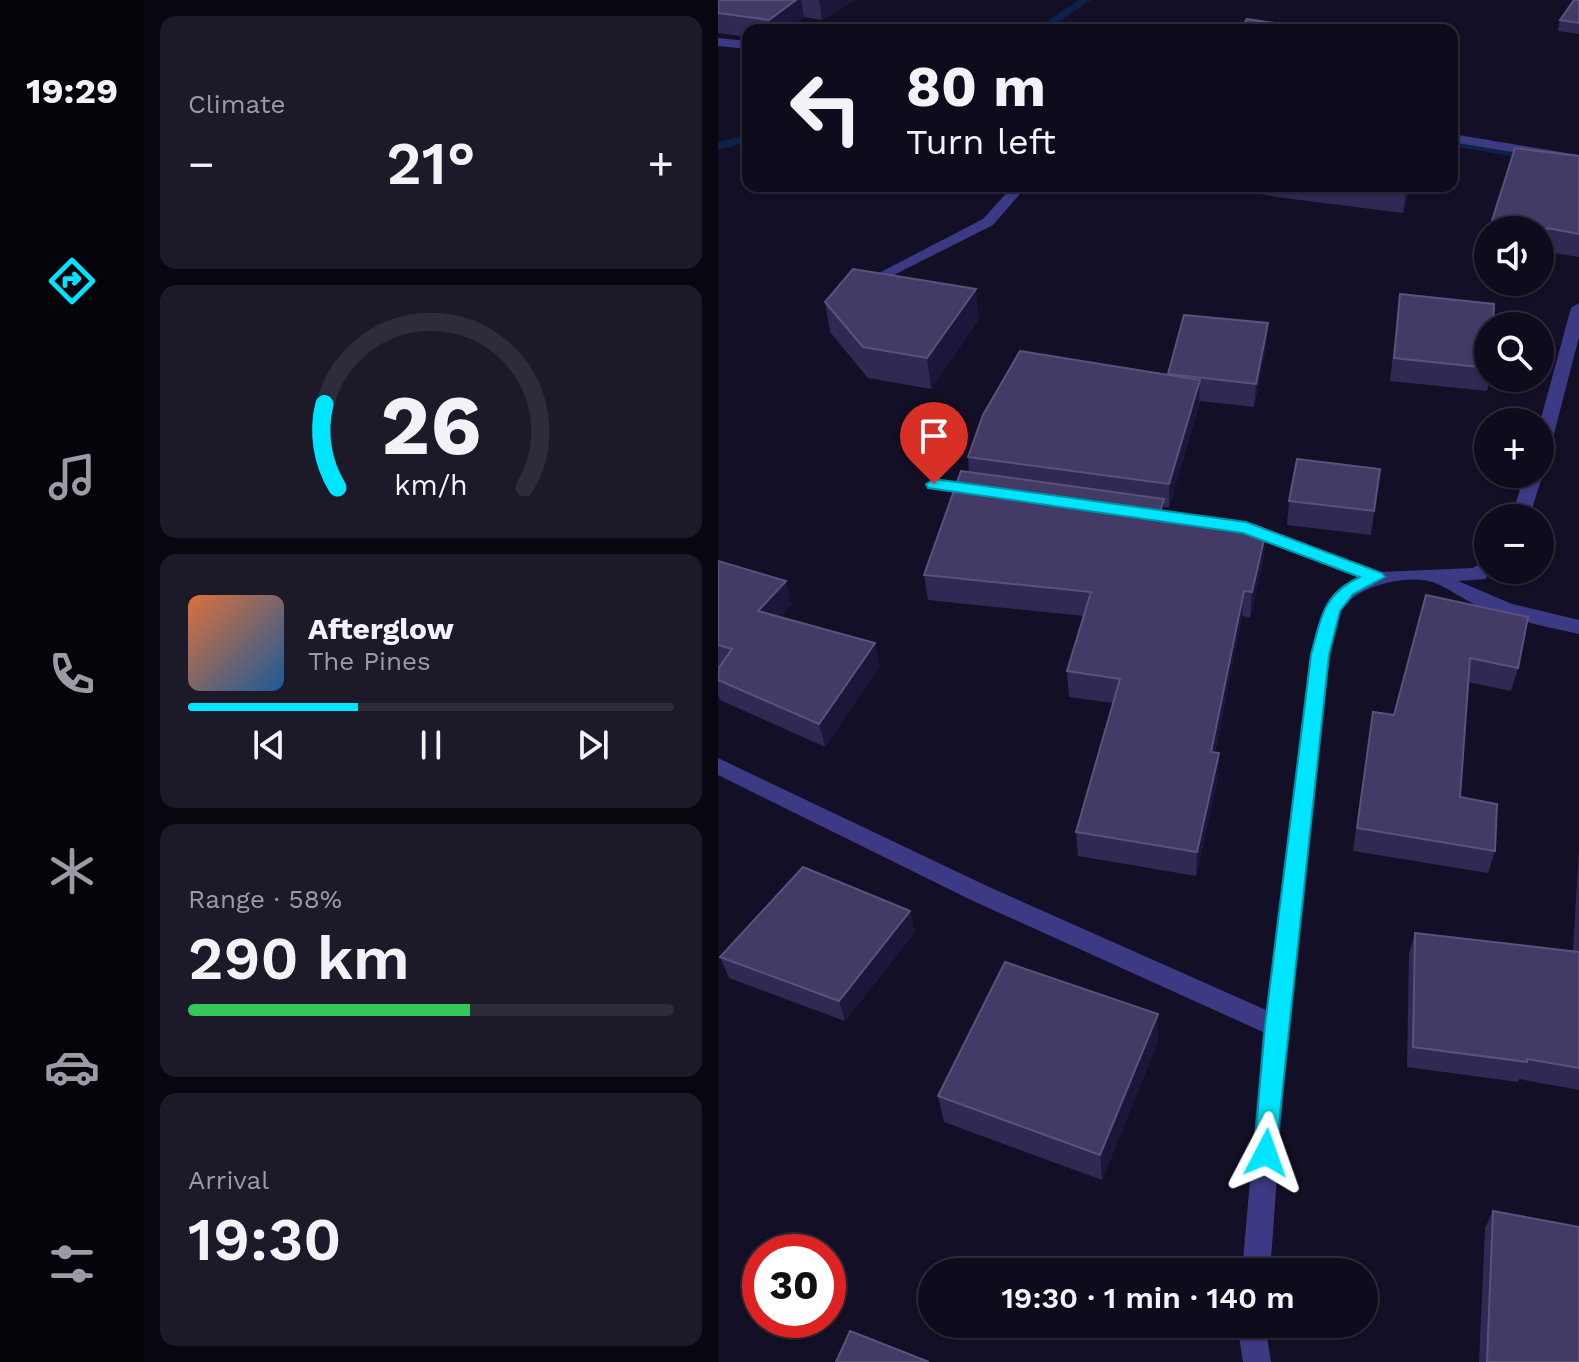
<!DOCTYPE html>
<meta charset="utf-8">
<style>
body{margin:0;font-family:"Work Sans",sans-serif;background:#1c1929;color:#f1f3f6;height:100vh;display:flex;flex-direction:column;font-size:30px;white-space:nowrap}
*{box-sizing:border-box;margin:0}
p{font-size:26px;color:#9b9ba3}
.icon{flex:none;width:44px;height:44px;fill:none;stroke:currentColor;stroke-width:2;stroke-linecap:round;stroke-linejoin:round}
.map{position:relative;flex:1;overflow:hidden}
.side{display:flex;flex-direction:column;gap:16px;padding:16px;background:#08060f;width:574px}
.side>*{flex:none}
.banner{position:absolute;left:24px;top:24px;width:716px;height:168px;border-radius:16px;box-shadow:0 2px 6px #0004,0 0 0 2px #2e2b3b;background:#0e0b1c;color:#f1f3f6;overflow:hidden}
.controls{position:absolute;left:756px;top:216px;display:grid;gap:16px}
.controls a{display:grid;place-items:center;width:80px;height:80px;border-radius:50%;background:#0e0b1c;box-shadow:0 2px 6px #0004,0 0 0 2px #2e2b3b;font-size:40px}
.speed{position:absolute;left:24px;top:1234px;display:flex;gap:16px;font-size:40px;font-weight:700;text-align:center}
.speed>*{display:grid;place-content:center;width:104px;height:104px;border-radius:50%;background:#0e0b1c;box-shadow:0 2px 6px #0004,0 0 0 2px #2e2b3b;line-height:1}
.speed .limit{border:12px solid #d22;background:#fff;color:#111}
.pin{position:absolute;display:grid;place-items:center;width:68px;height:68px;color:#fff;margin:-82px -34px;border-radius:50% 50% 50% 0;rotate:-45deg;box-shadow:0 0 8px #0007}
.pin .icon{rotate:45deg}
.me{position:absolute;width:88px;margin:-44px;rotate:4deg;stroke-linejoin:round;filter:drop-shadow(0 0 6px #0008)}
.turn{display:flex;align-items:center;gap:28px;height:168px;padding:0 32px;font-size:36px}
.turn .icon{width:104px;height:104px;stroke-width:2.5}
.turn b{display:block;font-size:56px;line-height:68px}
.big{font-size:60px;font-weight:600;line-height:1.1}
.side .widget{flex:1;display:flex;flex-direction:column;justify-content:center;gap:12px;min-width:0;padding:0 28px;border-radius:16px;background:#1c1929}
.side .dial{align-items:center;gap:0}
.dial svg{height:208px;overflow:visible;fill:none;stroke:#2e2b3b;stroke-width:7;stroke-linecap:round;text-anchor:middle}
.dial text{fill:#f1f3f6;stroke:none}
.song{display:flex;align-items:center;gap:24px}
.cover{width:96px;height:96px;border-radius:12px;background:linear-gradient(135deg,hsl(20 70% 55%),hsl(210 70% 35%))}
.played{height:8px;border-radius:4px;background:linear-gradient(90deg,#00e5ff 35%,#2e2b3b 35%)}
.keys{display:flex;justify-content:space-around;direction:ltr}
.heat{display:flex;justify-content:space-between;align-items:center;font-size:44px;direction:ltr}
.charge{height:12px;border-radius:6px;background:linear-gradient(90deg,#34c759 58%,#2e2b3b 0)}
.trip{position:absolute;left:200px;top:1258px;width:460px;height:80px;border-radius:40px;background:#0e0b1c;box-shadow:0 2px 6px #0004,0 0 0 2px #2e2b3b;font-weight:600;line-height:80px;text-align:center}
main{display:flex;flex:1;min-height:0}
.dock{display:flex;flex-direction:column;width:144px;justify-content:space-around;align-items:center;background:#06040b;color:#9b9ba3}
.dock .icon{width:56px;height:56px}
.dock .selected{color:#00e5ff}
.dock b{font-size:36px;color:#f1f3f6}
.map>svg:first-child{display:block}
</style>
<main>
<nav class="dock">
<b>19:29</b>
<svg class="icon selected" aria-label="directions" viewBox="0 0 24 24"><path d="M12 3l9 9-9 9-9-9zM9 14v-3h6M13 9l2 2-2 2"/></svg>
<svg class="icon" aria-label="music" viewBox="0 0 24 24"><path d="M9 18V5l10-2v13"/><circle cx="6" cy="18" r="3"/><circle cx="16" cy="16" r="3"/></svg>
<svg class="icon" aria-label="phone" viewBox="0 0 24 24"><path d="M5 4h4l2 5-3 2q2 4 5 5l2-3 5 2v4C11 20 4 13 5 4z"/></svg>
<svg class="icon" aria-label="climate" viewBox="0 0 24 24"><path d="M12 3v18M4 7l16 10M4 17L20 7"/></svg>
<svg class="icon" aria-label="car" viewBox="0 0 24 24"><path d="M5 17H2v-5l4-1 3-4h7l3 4 3 1v5h-3M9 17h6M6 11h13"/><circle cx="7" cy="17" r="2"/><circle cx="17" cy="17" r="2"/></svg>
<svg class="icon" aria-label="filters" viewBox="0 0 24 24"><path d="M4 7h16M4 17h16"/><circle cx="9" cy="7" r="2"/><circle cx="15" cy="17" r="2"/></svg>
</nav>
<section class="side">
<div class="widget"><p>Climate</p>
<div class="heat"><a>−</a><b class="big">21°</b><a>+</a></div>
</div>
<div class="widget dial"><svg viewBox="0 0 100 80">
<path d="M14 69A42 42 0 1 1 86 69"/>
<path d="M14 69A42 42 0 0 1 9 37" stroke="#00e5ff"/>
<text x="50" y="56" font-size="32" font-weight="700">26</text>
<text x="50" y="72" font-size="11">km/h</text>
</svg></div>
<div class="widget">
<div class="song"><i class="cover"></i><div><b>Afterglow</b><p>The Pines</p></div></div>
<div class="played"></div>
<div class="keys"><svg class="icon" aria-label="previous" viewBox="0 0 24 24"><path d="M18 5L8 12l10 7zM5 5v14"/></svg><svg class="icon" aria-label="pause" viewBox="0 0 24 24"><path d="M8 5v14M16 5v14"/></svg><svg class="icon" aria-label="next" viewBox="0 0 24 24"><path d="M6 5l10 7-10 7zM19 5v14"/></svg></div>
</div>
<div class="widget"><p>Range · 58%</p><b class="big">290 km</b><div class="charge"></div></div>
<div class="widget"><p>Arrival</p><b class="big">19:30</b></div>
</section>
<div class="map">
<svg width="861" height="1362" viewBox="0 0 861 1362">
<rect width="100%" height="100%" fill="#130f26"/>
<g fill="none" stroke-linecap="round" stroke-linejoin="round">
<g fill="#0c2248" fill-rule="evenodd">
<polygon points="361,0 373,0 328,30 316,30"/>
<polygon points="30,134 30,142 0,150 0,142"/>
<polygon points="734,138 861,160 861,168 734,146"/>
</g>
<g fill="#3d3a85" fill-rule="evenodd">
<polygon points="295,186 309,186 275,225 150,288 145,289 138,285 265,219"/>
<polygon points="861,303 861,337 831,453 822,458 822,422 853,308"/>
<polygon points="822,470 825,474 811,518 793,518 807,474 822,474"/>
<polygon points="216,478 262,485 271,491 262,497 210,488 207,484"/>
<path d="M452,511L534,523L663,572L755,568L770,559V570H776L767,579L740,581L794,604L861,620V634C829,627 796,620 765,608C748,602 726,584 710,581C684,575 634,587 622,613C616,626 615,641 612,655L570,1026L552,1272H524L545,1032L253,900L0,775V758L269,886L548,1010L592,655C601,622 605,590 641,578L525,533L446,521L443,517Z"/>
<polygon points="519,1324 547,1324 553,1362 525,1362"/>
</g>
<g fill="#3d3a85" fill-rule="evenodd">
<polygon points="0,38 30,41 30,49 0,46"/>
<polygon points="734,134 861,155 861,163 734,142"/>
</g>
</g>
<g fill="#312854">
<polygon points="0,0 137,0 104,20 86,17 69,30 30,30 30,37 0,33"/>
<polygon points="861,0 861,34 840,31 842,20"/>
<polygon points="861,156 861,257 824,251 822,230"/>
<polygon points="502,186 692,186 685,213 558,197"/>
<polygon points="770,235 770,277 760,275 764,253"/>
<polygon points="800,282 816,282 816,285"/>
<polygon points="682,294 770,326 770,378 772,378 769,391 672,381"/>
<polygon points="107,302 261,319 213,389 150,378 112,332"/>
<polygon points="550,323 548,346 536,407 482,401 451,507 446,507 446,516 546,556 532,618 524,616 497,753 500,778 478,876 360,856 358,832 395,703 351,697 349,671 366,616 210,600 206,575 251,472 250,457 450,375"/>
<polygon points="662,469 653,535 569,525 571,501"/>
<polygon points="0,561 74,604 62,617 162,666 107,747 2,700 0,694 0,669 2,667 0,666"/>
<polygon points="708,595 800,668 793,691 750,682 742,797 777,851 770,873 635,851 655,712 676,715"/>
<polygon points="861,848 861,1090 801,1079 800,1082 689,1067 691,954 697,933 855,951"/>
<polygon points="192,911 197,932 127,1021 11,978 2,957"/>
<polygon points="440,1041 384,1180 226,1122 220,1096"/>
<polygon points="775,1211 861,1362 761,1362 767,1228"/>
</g>
<g fill="#1d163a">
<polygon points="78,0 83,0 86,17 69,30 53,30 51,20"/>
<polygon points="101,0 137,0 104,20"/>
<polygon points="689,186 692,186 685,213 688,192"/>
<polygon points="258,289 261,319 213,389 209,358"/>
<polygon points="550,323 548,346 536,407 538,384"/>
<polygon points="482,380 481,403 451,507 451,484"/>
<polygon points="446,499 446,525 441,515"/>
<polygon points="548,531 546,556 532,618 534,592"/>
<polygon points="68,581 74,604 47,634 40,611"/>
<polygon points="526,591 524,616 492,777 493,752"/>
<polygon points="157,643 162,666 107,747 101,724"/>
<polygon points="501,753 500,778 478,876 479,852"/>
<polygon points="192,911 197,932 127,1021 121,1001"/>
<polygon points="440,1014 440,1041 384,1180 382,1155"/>
</g>
<g fill="#433a66" stroke="#5a527e" stroke-width="2">
<polygon points="0,0 78,0 51,20 0,13"/>
<polygon points="856,0 861,0 861,23 842,20"/>
<polygon points="529,19 577,26 575,30 521,30"/>
<polygon points="797,148 861,156 861,234 829,228 822,257 822,230 771,230"/>
<polygon points="644,186 689,186 688,192"/>
<polygon points="770,235 770,254 764,253"/>
<polygon points="135,269 258,289 209,358 145,347 107,302"/>
<polygon points="682,294 776,304 775,326 770,326 770,368 676,358"/>
<polygon points="466,315 550,323 538,384 450,374"/>
<polygon points="302,351 482,380 451,484 250,457 265,415"/>
<polygon points="579,459 662,469 656,511 571,501"/>
<polygon points="243,471 446,499 441,515 548,531 534,592 526,591 493,752 501,753 479,852 358,832 402,679 349,671 373,592 206,575"/>
<polygon points="0,561 68,581 40,611 157,643 101,724 0,680 0,669 14,649 0,645"/>
<polygon points="708,595 810,617 800,668 752,658 742,797 779,804 777,851 639,828 655,712 676,715"/>
<polygon points="85,867 192,911 121,1001 2,957"/>
<polygon points="697,933 861,952 861,1068 809,1059 809,1062 695,1047"/>
<polygon points="287,962 440,1014 382,1155 220,1096"/>
<polygon points="775,1211 861,1227 861,1362 769,1362"/>
<polygon points="132,1331 211,1362 118,1362"/>
</g>
<path fill="#00e5ff" stroke="#0095a6" stroke-width="2" d="M216,479L528,522L664,573L667,577L635,594L622,611L611,655L557,1161L548,1164L540,1161L536,1153L547,1026L593,655C603,619 604,594 642,577L525,533L210,488L208,484Z"/>
</svg>
<div class="controls">
<a><svg class="icon" aria-label="sound" viewBox="0 0 24 24"><path d="M4 9h4l5-4v14l-5-4H4zM17 9q2 3 0 6"/></svg></a>
<a><svg class="icon" aria-label="search" viewBox="0 0 24 24"><circle cx="10" cy="10" r="6"/><path d="M15 15l6 6"/></svg></a>
<a>+</a>
<a>−</a>
</div>
<div class="speed"><div class="limit">30</div></div>
<div class="pin" style="left:216px;top:484px;background:#d93025"><svg class="icon" aria-label="arrive" viewBox="0 0 24 24"><path d="M6 21V4h12l-3 4 3 4H6"/></svg></div>
<svg class="me" style="left:548px;top:1153px" viewBox="-20 -20 40 40"><path d="M0-17L14 15 0 8-14 15z" fill="#00e5ff" stroke="#fff" stroke-width="4"/></svg>
<div class="trip">19:30 · 1 min · 140 m</div>
<div class="banner">
<div class="turn"><svg class="icon" aria-label="left" viewBox="0 0 24 24"><path d="M17 20v-9H6M10 6l-5 5 5 5"/></svg><div><b>80 m</b>Turn left</div></div>
</div>
</div>
</main>
